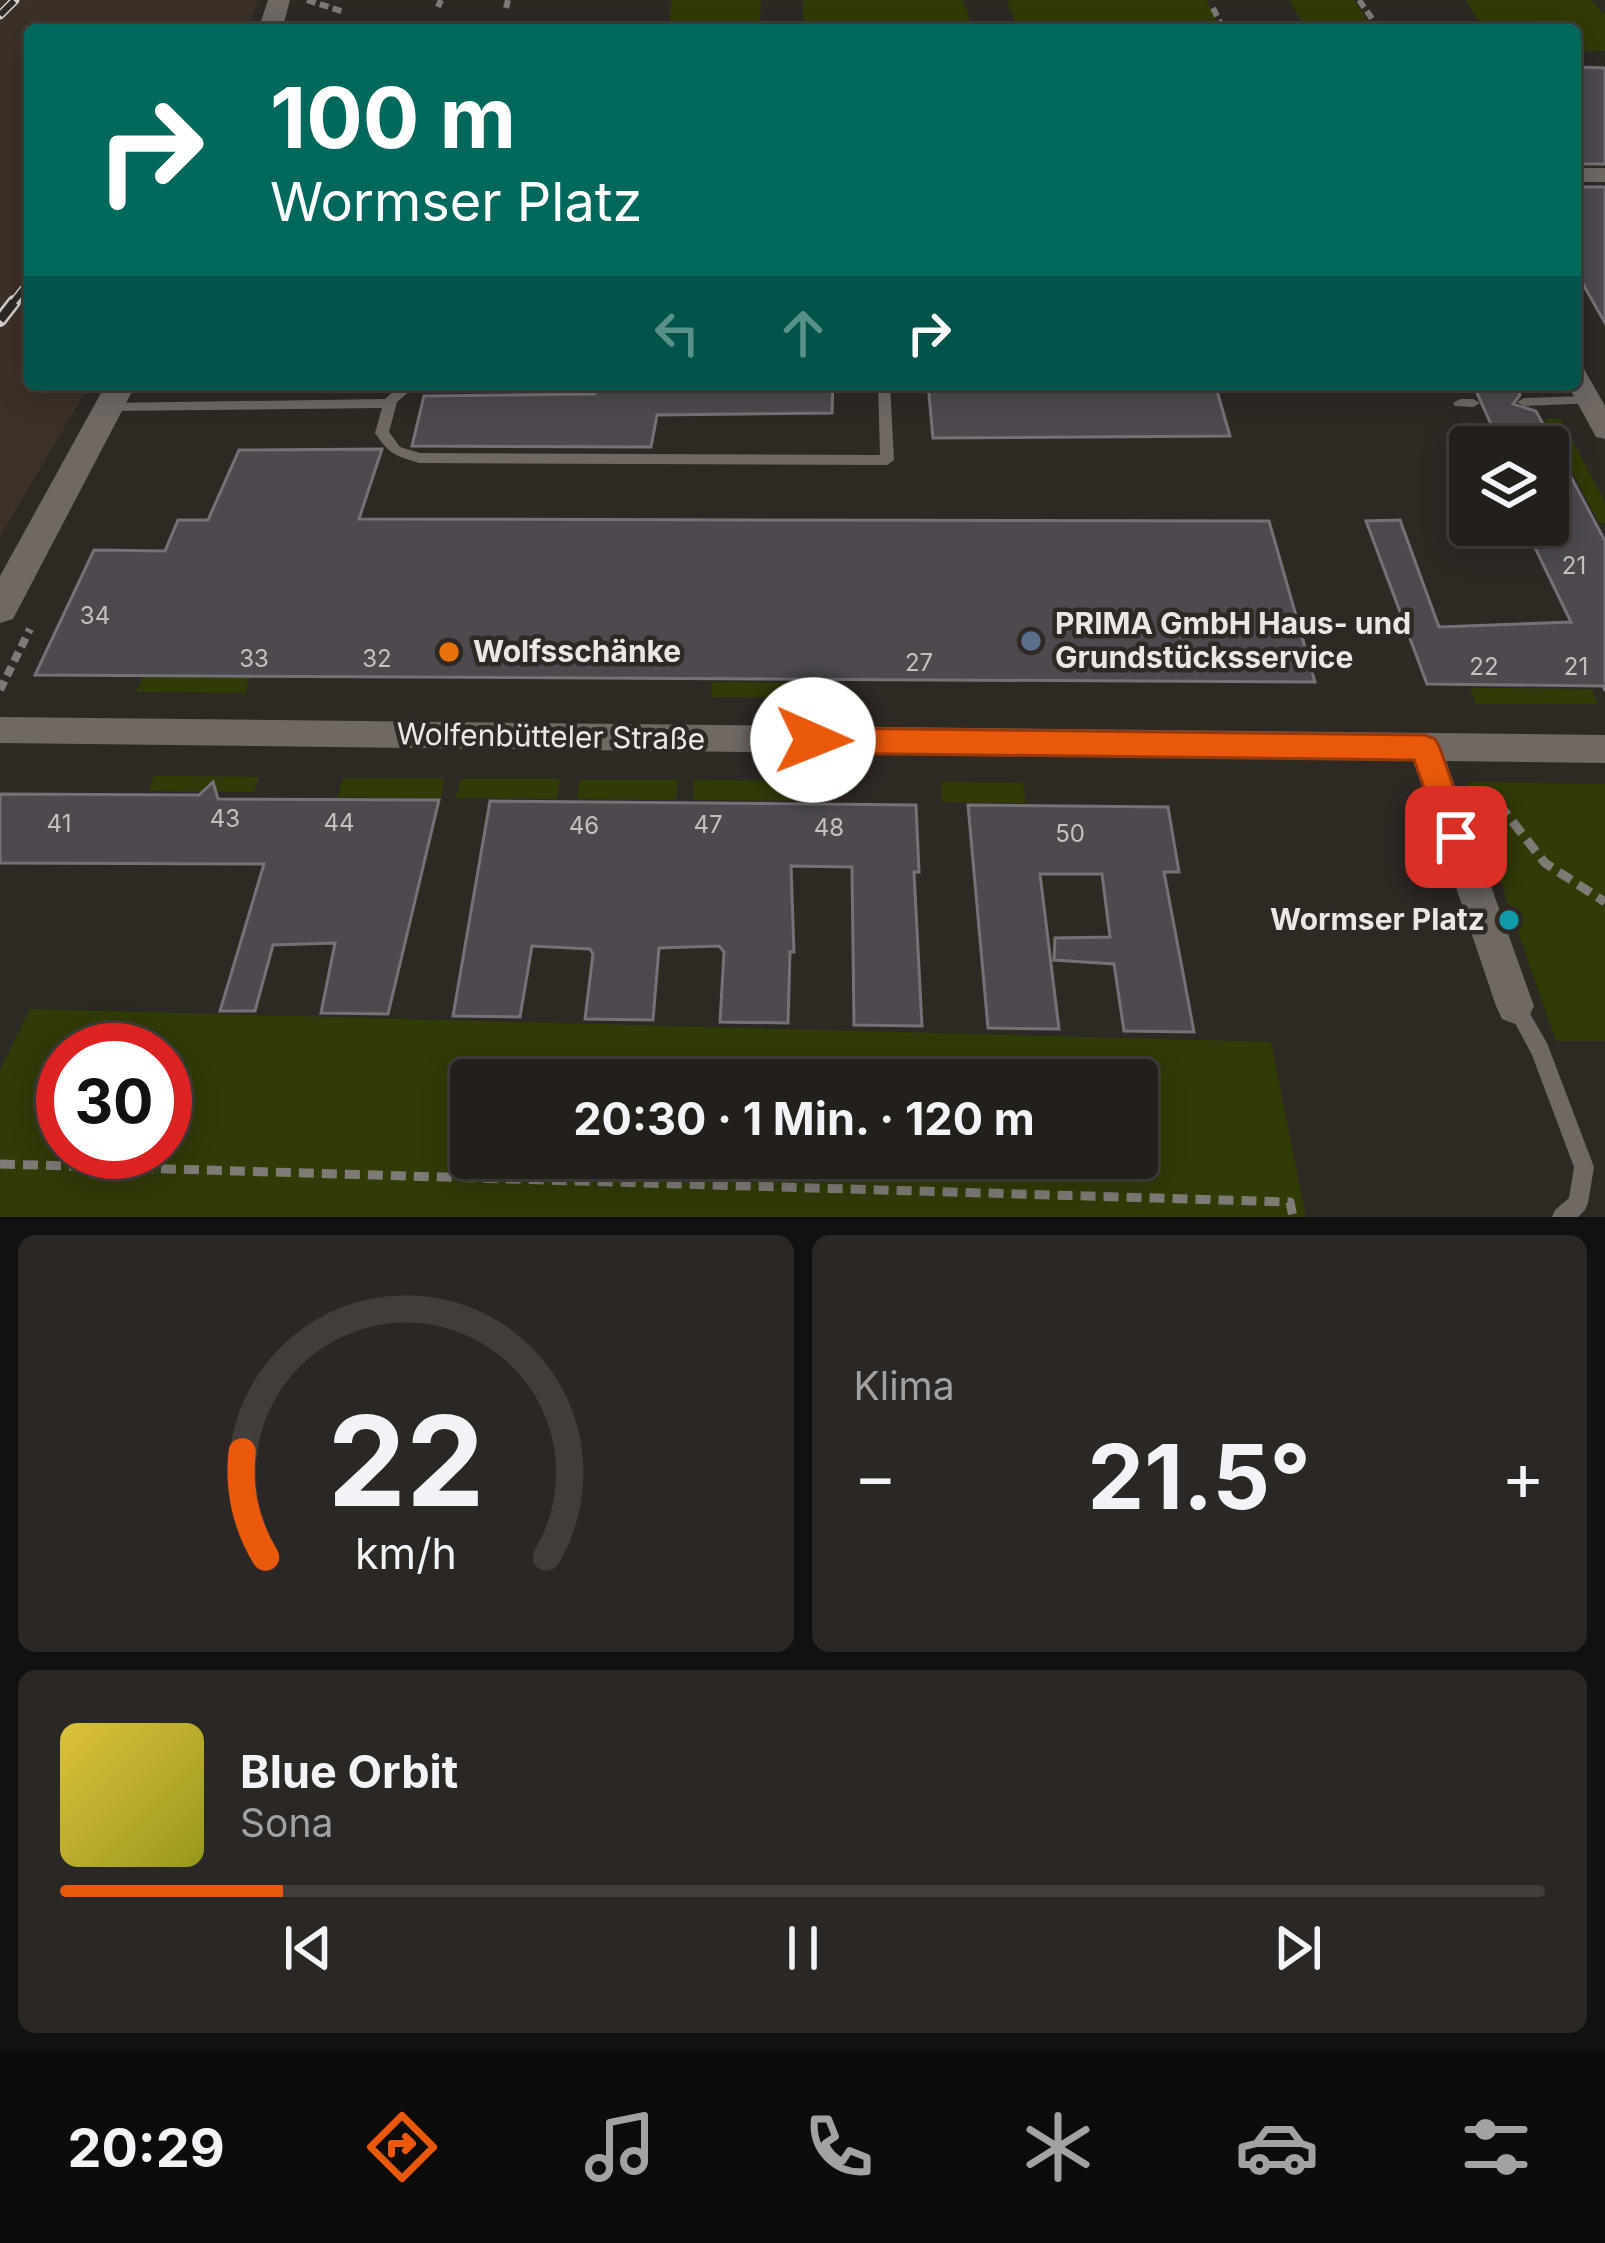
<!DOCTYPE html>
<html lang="de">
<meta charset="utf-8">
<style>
body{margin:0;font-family:Inter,sans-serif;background:#2b2724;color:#f1f3f6;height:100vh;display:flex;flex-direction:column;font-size:45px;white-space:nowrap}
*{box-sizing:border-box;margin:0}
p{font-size:39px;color:#a3a2a3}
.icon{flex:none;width:66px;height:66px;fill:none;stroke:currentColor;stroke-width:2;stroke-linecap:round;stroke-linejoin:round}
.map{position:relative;height:1217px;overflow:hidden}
.sheet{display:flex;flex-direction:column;gap:18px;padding:18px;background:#13110f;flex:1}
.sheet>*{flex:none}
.hud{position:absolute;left:24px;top:24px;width:1557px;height:366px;border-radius:12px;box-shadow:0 6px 30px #0003,0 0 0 3px #403d3a;background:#00695c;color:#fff;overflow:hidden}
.fabs{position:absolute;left:1449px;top:426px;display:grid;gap:24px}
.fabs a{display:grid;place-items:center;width:120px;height:120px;border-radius:12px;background:#231f1b;box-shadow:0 6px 30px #0003,0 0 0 3px #403d3a;font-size:60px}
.speed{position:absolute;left:36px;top:1023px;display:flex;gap:24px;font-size:60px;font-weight:700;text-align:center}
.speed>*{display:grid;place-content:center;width:156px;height:156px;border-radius:50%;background:#231f1b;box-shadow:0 6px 30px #0003,0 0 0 3px #403d3a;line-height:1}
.speed .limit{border:18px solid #d22;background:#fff;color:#111}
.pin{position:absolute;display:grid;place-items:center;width:102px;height:102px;color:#fff;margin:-51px;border-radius:24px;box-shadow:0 6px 18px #0006}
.me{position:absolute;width:132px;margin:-66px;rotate:91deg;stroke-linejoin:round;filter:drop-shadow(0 0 9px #0008)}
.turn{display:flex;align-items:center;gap:42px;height:252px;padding:0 48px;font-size:54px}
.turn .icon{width:156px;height:156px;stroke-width:2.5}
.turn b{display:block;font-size:84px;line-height:102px}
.lanes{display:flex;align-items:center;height:114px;padding:0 48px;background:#0003;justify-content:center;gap:60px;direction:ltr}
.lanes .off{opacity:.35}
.big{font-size:90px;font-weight:700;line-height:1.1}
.sheet .card{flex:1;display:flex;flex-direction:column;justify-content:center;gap:18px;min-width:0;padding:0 42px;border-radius:18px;background:#2b2724}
.sheet .dial{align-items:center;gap:0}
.dial svg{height:312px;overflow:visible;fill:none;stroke:#403d3a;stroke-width:7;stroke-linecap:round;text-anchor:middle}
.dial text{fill:#f1f3f6;stroke:none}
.song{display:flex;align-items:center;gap:36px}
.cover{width:144px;height:144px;border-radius:18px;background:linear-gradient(135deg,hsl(50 70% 55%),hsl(60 70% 35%))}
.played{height:12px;border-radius:6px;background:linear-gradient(90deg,#ea580c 15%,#403d3a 15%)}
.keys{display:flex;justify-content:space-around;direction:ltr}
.heat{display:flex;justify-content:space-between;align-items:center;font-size:66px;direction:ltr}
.sheet .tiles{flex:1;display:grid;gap:18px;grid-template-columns:1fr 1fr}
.card:last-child{grid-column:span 2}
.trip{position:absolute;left:450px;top:1059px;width:708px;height:120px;border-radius:12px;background:#231f1b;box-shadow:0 6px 30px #0003,0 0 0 3px #403d3a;font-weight:700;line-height:120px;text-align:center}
.tab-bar{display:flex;height:192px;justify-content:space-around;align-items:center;background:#0e0c0b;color:#a3a2a3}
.tab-bar .icon{width:84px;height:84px}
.tab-bar .on{color:#ea580c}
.tab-bar b{font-size:54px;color:#f1f3f6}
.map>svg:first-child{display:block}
</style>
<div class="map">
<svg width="1605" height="1217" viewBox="0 0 1605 1217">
<rect width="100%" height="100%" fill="#2f2924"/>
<polygon fill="#3c3129" points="0,0 258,0 248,30 30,30 30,384 90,384 0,537"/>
<g fill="#313b07" fill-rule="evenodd">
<polygon points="672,0 761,0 760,30 668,30"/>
<polygon points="803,0 963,0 974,30 803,30"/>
<polygon points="1007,0 1206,0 1222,30 1018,30"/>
<polygon points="1289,0 1354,0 1374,30 1295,30 1303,24"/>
<polygon points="1465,0 1591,0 1605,15 1605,51 1575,51 1575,30 1431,30 1429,26 1482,25"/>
<polygon points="1545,419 1561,419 1605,502 1605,523 1599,523"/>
<polygon points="143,677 250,677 245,693 136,692"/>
<polygon points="712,682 809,683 809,698 711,697"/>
<polygon points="1470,688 1592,689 1598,704 1476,704"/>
<polygon points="154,776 259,777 254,792 148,791"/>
<polygon points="343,778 444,778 441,798 338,797"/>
<polygon points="461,779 560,779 557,799 456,798"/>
<polygon points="579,780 678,780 676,800 577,799"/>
<polygon points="694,780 796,781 795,801 693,800"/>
<polygon points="941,782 1023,783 1026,803 942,802"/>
<polygon points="1466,782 1605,784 1605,1041 1556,1041"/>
<path d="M30,1009L1271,1042L1306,1217H0V1070ZM63,1050H165V1152H63ZM471,1080H1137V1158H471Z"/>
</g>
<g fill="#4d494f" stroke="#767177" stroke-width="3">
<polygon points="1575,67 1605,68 1605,164 1575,164"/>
<polygon points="1575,187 1605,187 1605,323 1575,270"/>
<polygon points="596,384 833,384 832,413 657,415 651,447 412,446 424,396 595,394"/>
<polygon points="928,384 1215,384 1230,436 933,438"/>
<polygon points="1473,384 1515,384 1520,395 1513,404 1536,411 1605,541 1605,691 1603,686 1427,684 1366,521 1400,520 1439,627 1571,622 1524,525 1548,525 1548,447 1512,447 1505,433 1495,433"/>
<polygon points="382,449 359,519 1269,521 1315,682 35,675 94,550 165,551 178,520 208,520 239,450"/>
<polygon points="213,782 218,799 439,800 388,1014 321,1013 335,943 273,945 255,1011 220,1011 264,864 0,863 0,794 199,795"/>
<polygon points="490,801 916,805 919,872 914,872 922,1026 854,1025 852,867 791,866 794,952 790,952 788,1023 720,1022 724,952 719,946 659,948 653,1020 585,1019 593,954 590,949 532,946 520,1017 453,1016"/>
<polygon points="968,805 1168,807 1179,872 1164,872 1194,1032 1124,1031 1114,964 1054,960 1055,938 1110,937 1102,874 1040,874 1059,1029 988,1028"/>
</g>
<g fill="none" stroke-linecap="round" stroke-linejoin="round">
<g stroke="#807a77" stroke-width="6" stroke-dasharray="9 4.5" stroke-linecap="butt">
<polyline points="307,0 344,12"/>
<polyline points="1359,0 1380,30"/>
<polyline points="438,7 441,0"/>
<polyline points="506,8 508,0"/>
<polyline points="1213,8 1224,30"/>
</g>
<polyline stroke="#807a77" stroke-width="8" stroke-dasharray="10 6" stroke-linecap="butt" points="0,690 30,629"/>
<g stroke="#807a77" stroke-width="9" stroke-dasharray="15 8" stroke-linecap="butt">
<polyline points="1478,797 1494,798 1545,863 1605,902"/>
<polyline points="0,1164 1290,1202 1293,1217"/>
</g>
<g fill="#6f6863" fill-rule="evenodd">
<polygon points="1270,25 1278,30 1267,30 1267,26"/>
<path d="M402,384H558L552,388L411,390L397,402L389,432L400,447L420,453L880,455L878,384H890L894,460L887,465L419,463C394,455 390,455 375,433L382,408L108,411L101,407L108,403L385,399Z"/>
<polygon points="1589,396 1596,400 1594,403 1524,406 1517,402 1524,398"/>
<polygon points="1460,399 1473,399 1480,403 1473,407 1455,406 1453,403"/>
<polygon points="1515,997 1522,1000 1547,1043 1594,1167 1588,1203 1585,1210 1578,1217 1552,1217 1555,1210 1569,1198 1574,1167 1532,1055 1506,1006 1508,1000"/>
</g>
<g fill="#6f6863" fill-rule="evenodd">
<rect x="1575" y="168" width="30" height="14"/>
<polygon points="1575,366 1584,369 1605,406 1605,439 1596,437 1567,384 1575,384"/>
<polygon points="0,717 1605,735 1605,763 1446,761 1534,1006 1528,1019 1515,1024 1502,1019 1496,1006 1413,760 0,743"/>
</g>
<g fill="#6f6863" fill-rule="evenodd">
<polygon points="268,0 290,0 282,30 258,30"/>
<polygon points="106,384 136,384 13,619 0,623 0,576"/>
</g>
<defs>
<g id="rail-far1">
<polyline points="0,15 15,0"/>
<polyline points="11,305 30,281"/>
</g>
<polyline id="rail" points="0,320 14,302"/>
</defs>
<use href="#rail-far1" stroke="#d4cfcd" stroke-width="9"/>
<use href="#rail" stroke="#d4cfcd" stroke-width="14"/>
<use href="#rail-far1" stroke="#2f2924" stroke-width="6" stroke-dasharray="20" stroke-linecap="butt"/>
<use href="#rail" stroke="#2f2924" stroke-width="9" stroke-dasharray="26" stroke-linecap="butt"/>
</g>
<polygon fill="#ea580c" stroke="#983908" stroke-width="3" points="813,728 1425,735 1435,739 1440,748 1471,837 1467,846 1456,851 1445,846 1414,760 813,753 802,749 798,740 802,732"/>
<circle fill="#5c6f8a" stroke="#2f2924" stroke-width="4.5" cx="1031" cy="641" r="12"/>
<circle fill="#e8710a" stroke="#2f2924" stroke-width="4.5" cx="449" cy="652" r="12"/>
<circle fill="#0f9aa8" stroke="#2f2924" stroke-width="4.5" cx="1509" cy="920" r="12"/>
<g text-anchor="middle" stroke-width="9" stroke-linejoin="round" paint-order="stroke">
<g font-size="24" fill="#c4c0c0">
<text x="1574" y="574">21</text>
<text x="95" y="624">34</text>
<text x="254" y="667">33</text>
<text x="377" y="667">32</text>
<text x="919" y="671">27</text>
<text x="1484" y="675">22</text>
<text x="1576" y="675">21</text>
<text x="225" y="827">43</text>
<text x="339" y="831">44</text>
<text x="59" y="832">41</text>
<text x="708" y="833">47</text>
<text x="584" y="834">46</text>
<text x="829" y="836">48</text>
<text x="1070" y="842">50</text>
</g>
<g font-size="30" font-weight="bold" fill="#ece7e5" stroke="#2f2924" text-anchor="start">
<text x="1055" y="634">PRIMA GmbH Haus- und<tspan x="1055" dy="34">Grundstücksservice</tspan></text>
<text x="473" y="662">Wolfsschänke</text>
<text x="1485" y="930" text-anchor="end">Wormser Platz</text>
</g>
<g font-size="30" fill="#ece7e5" stroke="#2f2924">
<text transform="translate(551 737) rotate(1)" y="10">Wolfenbütteler Straße</text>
</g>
</g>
</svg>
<div class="fabs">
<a><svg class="icon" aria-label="layers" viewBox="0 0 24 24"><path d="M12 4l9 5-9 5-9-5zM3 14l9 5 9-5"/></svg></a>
</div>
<div class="speed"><div class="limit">30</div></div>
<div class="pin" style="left:1456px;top:837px;background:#d93025"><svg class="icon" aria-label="arrive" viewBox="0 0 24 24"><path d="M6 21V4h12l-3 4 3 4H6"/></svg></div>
<svg class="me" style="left:813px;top:740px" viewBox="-20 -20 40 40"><circle r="19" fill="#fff"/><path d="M0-13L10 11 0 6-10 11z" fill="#ea580c"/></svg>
<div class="trip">20:30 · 1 Min. · 120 m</div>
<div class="hud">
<div class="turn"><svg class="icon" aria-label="right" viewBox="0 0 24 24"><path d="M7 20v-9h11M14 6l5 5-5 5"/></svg><div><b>100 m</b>Wormser Platz</div></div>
<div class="lanes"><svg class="icon off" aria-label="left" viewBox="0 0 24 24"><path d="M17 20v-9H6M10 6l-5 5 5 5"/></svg><svg class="icon off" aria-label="ahead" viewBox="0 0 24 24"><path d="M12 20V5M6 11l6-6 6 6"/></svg><svg class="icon" aria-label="right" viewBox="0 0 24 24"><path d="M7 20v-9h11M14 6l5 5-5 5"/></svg></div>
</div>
</div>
<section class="sheet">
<div class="tiles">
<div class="card dial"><svg viewBox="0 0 100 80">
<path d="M14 69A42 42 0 1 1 86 69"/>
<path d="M14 69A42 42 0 0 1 8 42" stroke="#ea580c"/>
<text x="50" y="56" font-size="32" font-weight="700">22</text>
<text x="50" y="72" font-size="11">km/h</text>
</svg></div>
<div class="card"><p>Klima</p>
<div class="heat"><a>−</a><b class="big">21.5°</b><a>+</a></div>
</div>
<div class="card">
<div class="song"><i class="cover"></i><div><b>Blue Orbit</b><p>Sona</p></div></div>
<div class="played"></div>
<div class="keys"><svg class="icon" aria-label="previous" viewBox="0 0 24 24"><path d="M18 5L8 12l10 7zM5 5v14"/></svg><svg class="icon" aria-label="pause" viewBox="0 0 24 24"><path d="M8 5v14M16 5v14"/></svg><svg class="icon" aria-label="next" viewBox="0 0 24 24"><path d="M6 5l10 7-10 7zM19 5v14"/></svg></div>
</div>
</div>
</section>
<nav class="tab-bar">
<b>20:29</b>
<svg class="icon on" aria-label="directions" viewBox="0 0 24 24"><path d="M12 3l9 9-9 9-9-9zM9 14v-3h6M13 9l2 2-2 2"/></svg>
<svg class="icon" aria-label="music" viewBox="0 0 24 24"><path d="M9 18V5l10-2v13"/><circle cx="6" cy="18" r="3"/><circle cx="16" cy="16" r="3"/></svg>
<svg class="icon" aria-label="phone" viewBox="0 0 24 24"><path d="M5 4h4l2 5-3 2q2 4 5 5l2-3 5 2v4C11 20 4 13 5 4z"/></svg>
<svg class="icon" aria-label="climate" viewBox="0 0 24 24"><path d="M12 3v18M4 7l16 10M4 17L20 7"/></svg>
<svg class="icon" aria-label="car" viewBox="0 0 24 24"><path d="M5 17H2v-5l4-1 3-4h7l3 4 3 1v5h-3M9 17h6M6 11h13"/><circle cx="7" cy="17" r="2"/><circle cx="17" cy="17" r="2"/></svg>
<svg class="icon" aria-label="filters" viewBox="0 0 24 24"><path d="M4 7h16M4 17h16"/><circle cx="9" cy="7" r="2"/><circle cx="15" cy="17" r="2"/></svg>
</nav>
